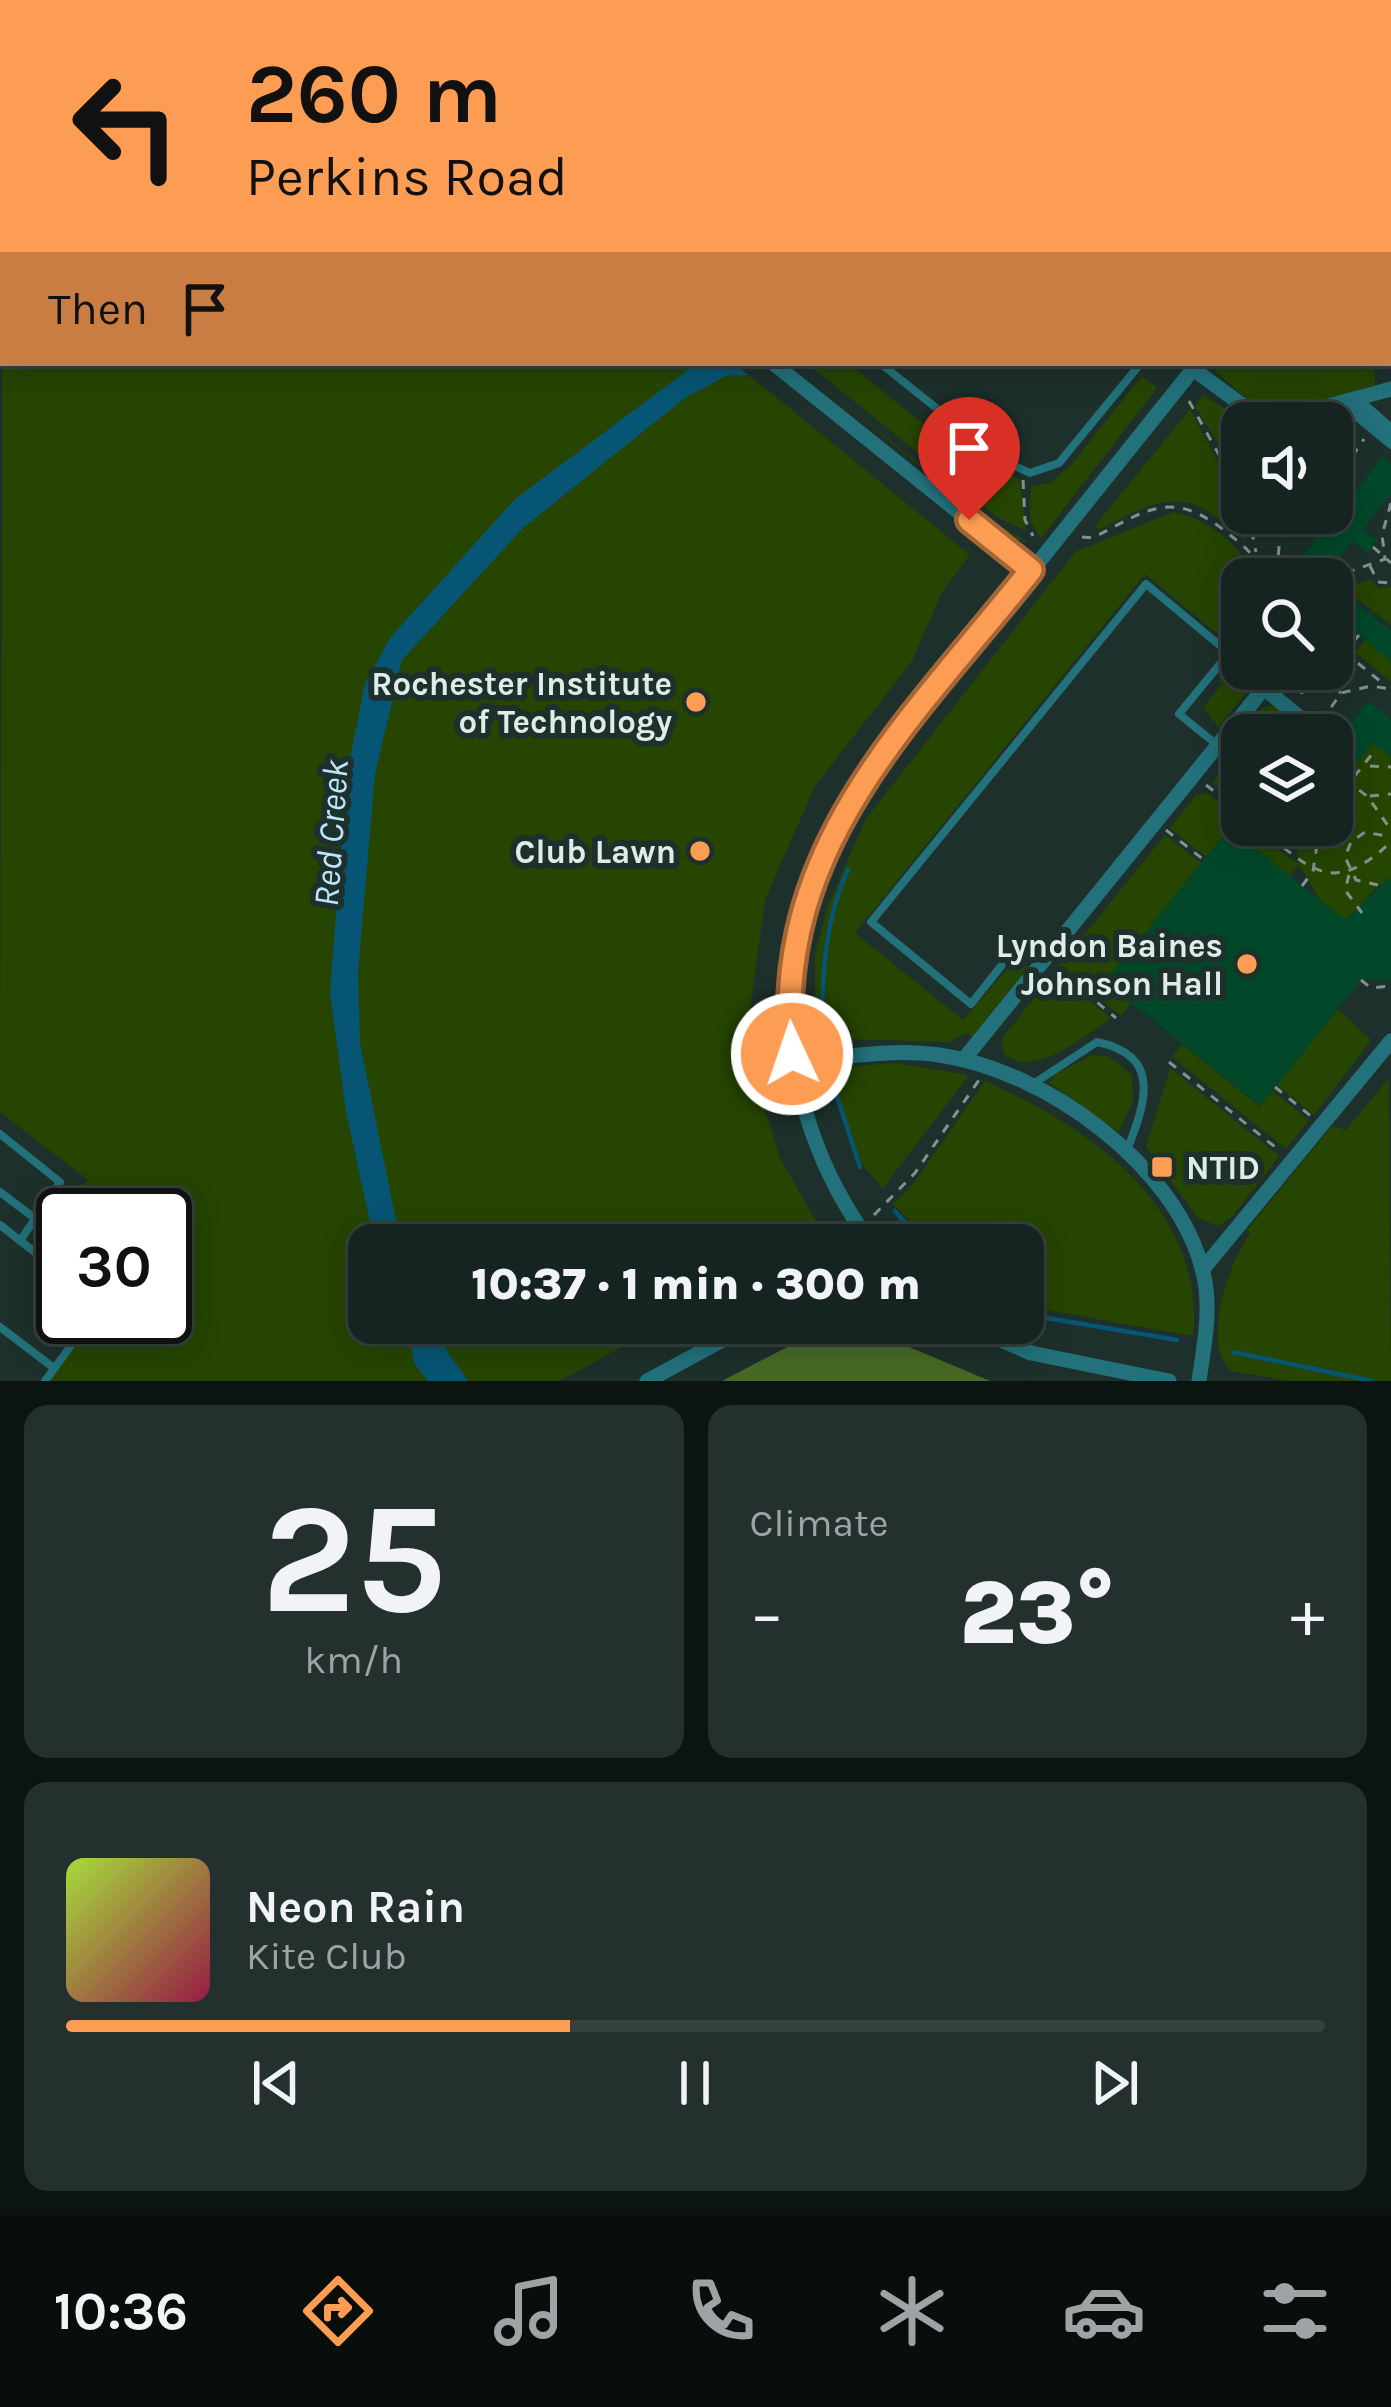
<!DOCTYPE html>
<meta charset="utf-8">
<style>
body{margin:0;font-family:Karla,sans-serif;background:#23302e;color:#f1f3f6;height:100vh;display:flex;flex-direction:column;font-size:45px;white-space:nowrap}
*{box-sizing:border-box;margin:0}
p{font-size:39px;color:#9ea4a5}
.icon{flex:none;width:66px;height:66px;fill:none;stroke:currentColor;stroke-width:2;stroke-linecap:round;stroke-linejoin:round}
.map{position:relative;height:1381px;overflow:hidden}
.details{display:flex;flex-direction:column;gap:24px;padding:24px;background:#0c1412;flex:1}
.details>*{flex:none}
.guide{position:absolute;left:0px;top:0px;width:1392px;height:366px;box-shadow:0 6px 30px #0003,0 0 0 3px #35413f;background:#fc9d53;color:#111;overflow:hidden}
.fabs{position:absolute;left:1221px;top:402px;display:grid;gap:24px}
.fabs a{display:grid;place-items:center;width:132px;height:132px;border-radius:24px;background:#162421;box-shadow:0 6px 30px #0003,0 0 0 3px #35413f;font-size:60px}
.speed{position:absolute;left:36px;top:1188px;display:flex;gap:24px;font-size:60px;font-weight:700;text-align:center}
.speed>*{display:grid;place-content:center;width:156px;height:156px;border-radius:50%;background:#162421;box-shadow:0 6px 30px #0003,0 0 0 3px #35413f;line-height:1}
.speed .limit{border:6px solid #111;border-radius:18px;background:#fff;color:#111}
.pin{position:absolute;display:grid;place-items:center;width:102px;height:102px;color:#fff;margin:-123px -51px;border-radius:50% 50% 50% 0;rotate:-45deg;box-shadow:0 0 12px #0007}
.pin .icon{rotate:45deg}
.me{position:absolute;width:132px;margin:-66px;rotate:357deg;stroke-linejoin:round;filter:drop-shadow(0 0 9px #0008)}
.turn{display:flex;align-items:center;gap:42px;height:252px;padding:0 48px;font-size:54px}
.turn .icon{width:156px;height:156px;stroke-width:2.5}
.turn b{display:block;font-size:84px;line-height:102px}
.then{display:flex;align-items:center;height:114px;padding:0 48px;background:#0003;gap:24px;font-size:45px}
.big{font-size:90px;font-weight:800;line-height:1.1}
.details .card{flex:1;display:flex;flex-direction:column;justify-content:center;gap:18px;min-width:0;padding:0 42px;border-radius:24px;background:#23302e}
.details .dial{align-items:center;gap:0}
.dial b{font-size:156px;line-height:1}
.song{display:flex;align-items:center;gap:36px}
.cover{width:144px;height:144px;border-radius:18px;background:linear-gradient(135deg,hsl(80 70% 55%),hsl(340 70% 35%))}
.played{height:12px;border-radius:6px;background:linear-gradient(90deg,#fc9d53 40%,#35413f 40%)}
.keys{display:flex;justify-content:space-around;direction:ltr}
.heat{display:flex;justify-content:space-between;align-items:center;font-size:66px;direction:ltr}
.details .tiles{flex:1;display:grid;gap:24px;grid-template-columns:1fr 1fr}
.card:last-child{grid-column:span 2}
.trip{position:absolute;left:348px;top:1224px;width:696px;height:120px;border-radius:24px;background:#162421;box-shadow:0 6px 30px #0003,0 0 0 3px #35413f;font-weight:800;line-height:120px;text-align:center}
.dock{display:flex;height:192px;justify-content:space-around;align-items:center;background:#090e0d;color:#9ea4a5}
.dock .icon{width:84px;height:84px}
.dock .active{color:#fc9d53}
.dock b{font-size:54px;color:#f1f3f6}
.map>svg:first-child{display:block}
</style>
<div class="map">
<svg width="1391" height="1381" viewBox="0 0 1391 1381">
<rect width="100%" height="100%" fill="#1d302c"/>
<g fill="#264500">
<polygon points="1391,0 1389,95 1389,3 759,1"/>
<polygon points="3,128 3,363 734,363 970,555 942,592 912,661 815,786 765,900 751,1003 754,1074 780,1158 824,1235 806,1245 369,1245 369,1323 665,1323 560,1381 49,1381 96,1317 165,1317 165,1215 63,1215 63,1258 43,1240 88,1180 0,1112"/>
<polygon points="807,363 848,363 986,475 995,465 1020,480 1026,531 997,517"/>
<path d="M1222,363H1388L1374,367L1375,385C1347,394 1301,420 1271,412C1251,406 1231,384 1215,371Z"/>
<polygon points="797,365 988,519 1030,543 1005,536"/>
<polygon points="1142,376 1157,388 1041,538 1030,521 1031,486 1050,483 1071,465"/>
<polygon points="1203,395 1241,419 1242,485 1195,406"/>
<path d="M1190,409L1239,501L1245,540C1232,533 1221,520 1207,511C1170,487 1133,513 1099,530L1095,526Z"/>
<path d="M1173,512C1207,518 1244,546 1254,579H1242V669H1266L1218,727L1204,707L1222,684L1219,681L1235,662L1236,649L1145,574L855,933L963,1020L1017,958L1028,967L972,1037L967,1033L948,1042L815,1038V954L827,908L865,820L1075,552Z"/>
<polygon points="1370,579 1379,588 1391,587 1391,625 1345,589"/>
<polygon points="1365,640 1391,661 1391,682 1355,652"/>
<circle cx="1270" cy="721" r="15"/>
<polygon points="1373,743 1391,757 1391,881 1378,885 1346,922 1320,900 1299,865 1289,876 1230,828 1206,857 1170,828 1196,795 1208,793 1242,825 1299,864 1296,840 1308,825 1332,825 1332,795"/>
<polygon points="1242,755 1242,807 1213,783 1226,760"/>
<polygon points="1165,835 1201,863 1106,982 1131,1003 1121,1016 1059,966"/>
<path d="M1054,972L1111,1018C1085,1036 1031,1081 1004,1053L1002,1039Z"/>
<polygon points="1338,1009 1371,1040 1314,1115 1277,1085"/>
<polygon points="1182,1044 1259,1106 1272,1091 1309,1120 1286,1149 1172,1057"/>
<polygon points="1091,1055 1108,1056 1132,1075 1133,1101 1119,1132 1049,1083 1054,1075"/>
<polygon points="895,1063 969,1075 883,1188 858,1160 830,1068"/>
<polygon points="1170,1068 1279,1156 1231,1218 1218,1226 1198,1218 1146,1147"/>
<path d="M1389,1078L1391,1381H1291L1231,1371C1200,1344 1229,1261 1250,1234L1247,1230L1332,1126L1346,1130Z"/>
<path d="M985,1081C1089,1126 1207,1209 1193,1336L1023,1306V1245H933L893,1204L911,1187Z"/>
</g>
<polygon fill="#476a25" points="869,1330 990,1381 722,1381 816,1332"/>
<g fill="#065574">
<polygon points="697,363 734,363 748,375 726,376 685,398 523,528 402,660 375,774 358,973 360,1043 401,1245 375,1245 346,1112 330,993 346,779 365,683 390,638 514,500"/>
<polygon points="407,1323 428,1323 468,1381 428,1381 414,1363"/>
</g>
<g fill="none" stroke-linecap="round" stroke-linejoin="round">
<g stroke="#065574" stroke-width="4.5">
<polyline points="1389,39 1391,39"/>
<path d="M821,1031C823,974 824,922 848,869"/>
<polyline points="833,1084 860,1167"/>
<polyline points="895,1211 924,1245"/>
<polyline points="1023,1314 1177,1340"/>
<polyline points="1233,1352 1372,1381"/>
</g>
</g>
<g fill="#004829">
<polygon points="1382,457 1391,464 1391,494 1363,529 1378,540 1368,553 1353,541 1323,579 1284,579"/>
<polygon points="1332,584 1391,631 1391,661 1354,631 1332,658"/>
<polygon points="1368,701 1391,719 1391,757 1373,743 1332,795 1332,747"/>
<polygon points="1230,828 1345,920 1391,876 1391,981 1362,979 1260,1106 1105,982"/>
</g>
<g fill="none" stroke-linecap="round" stroke-linejoin="round">
<g stroke="#83928f" stroke-width="3" stroke-dasharray="9 9" stroke-linecap="butt">
<polyline points="701,0 704,3"/>
<polyline points="480,3 483,0"/>
<polyline points="596,3 598,0"/>
<polyline points="665,3 668,0"/>
<polyline points="1189,401 1242,496"/>
<polyline points="1023,480 1025,520 1033,536"/>
<polyline points="1332,486 1364,439"/>
<polyline points="1248,513 1256,552"/>
<polyline points="1255,513 1288,535 1324,530"/>
<polyline points="1268,513 1292,525 1320,513"/>
<path d="M1082,537L1093,538C1151,507 1174,489 1230,535C1248,549 1257,557 1263,579"/>
<polyline points="1373,547 1391,563"/>
<polyline points="1261,560 1281,579"/>
<polyline points="1370,566 1378,582 1391,583"/>
<polyline points="1277,573 1280,534"/>
<polyline points="1329,579 1385,559 1382,535 1391,503"/>
<polyline points="1344,652 1385,685"/>
<polyline points="1332,668 1359,635"/>
<polyline points="1292,669 1304,698"/>
<polyline points="1311,669 1341,693"/>
<polyline points="1321,722 1341,693 1371,686 1391,689"/>
<polyline points="1239,747 1239,750"/>
<polyline points="1370,766 1391,767"/>
<polyline points="1345,779 1368,797 1391,830"/>
<polyline points="1206,785 1242,813"/>
<polyline points="1370,796 1391,794"/>
<polyline points="1332,805 1376,749"/>
<path d="M1256,825C1311,869 1331,898 1391,842"/>
<polyline points="1166,830 1204,860"/>
<polyline points="1349,875 1345,890 1362,913"/>
<polyline points="1378,885 1356,880 1345,857 1351,842 1365,832 1391,837"/>
<polyline points="1302,886 1313,871 1320,825"/>
<polyline points="1056,968 1116,1018"/>
<polyline points="1361,980 1371,988 1391,986"/>
<polyline points="1169,1062 1280,1151"/>
<polyline points="1275,1087 1312,1117"/>
<polyline points="874,1215 915,1173 979,1080"/>
</g>
<g stroke="#23717b" stroke-width="8">
<polyline points="880,363 1000,459 1030,473 1059,463 1141,363"/>
<polyline points="1342,405 1391,445"/>
<polyline points="1044,959 1021,941 971,1004 871,922 1146,584 1229,653 1179,714 1216,744"/>
<polyline points="763,1057 792,1054"/>
<path d="M1033,1084L1097,1042C1165,1056 1144,1106 1126,1153"/>
<polyline points="0,1134 60,1182 20,1241"/>
<polyline points="0,1192 37,1220"/>
<polyline points="0,1225 63,1274"/>
<polyline points="0,1327 54,1368"/>
<polyline points="45,1381 92,1317"/>
</g>
<g stroke="#23717b" stroke-width="15">
<polyline points="321,0 324,3"/>
<polyline points="404,0 408,3"/>
<polyline points="749,3 750,0"/>
<polyline points="1389,126 1391,123"/>
<polyline points="773,363 1031,570"/>
<polyline points="1193,369 1249,410 1277,420 1391,389"/>
<polyline points="1354,400 1391,432"/>
<polyline points="964,1059 1264,688 1300,718 1286,735"/>
<path d="M793,1061C842,1058 890,1048 939,1055C1045,1070 1177,1165 1203,1272C1212,1308 1204,1345 1199,1381"/>
<path d="M872,1245C767,1103 762,922 866,778L1198,363"/>
<polyline points="1203,1269 1391,1041"/>
<polyline points="962,1323 1031,1353 1169,1381"/>
<polyline points="647,1381 754,1323"/>
</g>
</g>
<g fill="none" stroke-linecap="round" stroke-linejoin="round">
<defs>
<path id="route" d="M792,1054C771,846 912,720 1031,570L969,520"/>
</defs>
<use href="#route" stroke="#a46636" stroke-width="30"/>
<use href="#route" stroke="#fc9d53" stroke-width="21"/>
</g>
<g fill="#fc9d53" stroke="#1d302c" stroke-width="4.5">
<circle cx="696" cy="702" r="12"/>
<circle cx="700" cy="851" r="12"/>
<circle cx="1247" cy="964" r="12"/>
<rect x="1150" y="1155" width="24" height="24" rx="6"/>
</g>
<g text-anchor="middle" stroke-width="12" stroke-linejoin="round" paint-order="stroke">
<g font-size="33" font-weight="bold" fill="#e0ece9" stroke="#1d302c" text-anchor="end">
<text x="672" y="695">Rochester Institute<tspan x="672" dy="38">of Technology</tspan></text>
<text x="676" y="863">Club Lawn</text>
<text x="1223" y="957">Lyndon Baines<tspan x="1223" dy="38">Johnson Hall</tspan></text>
<text x="1186" y="1179" text-anchor="start">NTID</text>
</g>
<g font-size="36" font-style="italic" fill="#bce6fd" stroke="#1d302c">
<text transform="translate(330 833) rotate(-86)" y="13">Red Creek</text>
</g>
</g>
</svg>
<div class="fabs">
<a><svg class="icon" aria-label="sound" viewBox="0 0 24 24"><path d="M4 9h4l5-4v14l-5-4H4zM17 9q2 3 0 6"/></svg></a>
<a><svg class="icon" aria-label="search" viewBox="0 0 24 24"><circle cx="10" cy="10" r="6"/><path d="M15 15l6 6"/></svg></a>
<a><svg class="icon" aria-label="layers" viewBox="0 0 24 24"><path d="M12 4l9 5-9 5-9-5zM3 14l9 5 9-5"/></svg></a>
</div>
<div class="speed"><div class="limit">30</div></div>
<div class="pin" style="left:969px;top:520px;background:#d93025"><svg class="icon" aria-label="arrive" viewBox="0 0 24 24"><path d="M6 21V4h12l-3 4 3 4H6"/></svg></div>
<svg class="me" style="left:792px;top:1054px" viewBox="-20 -20 40 40"><circle r="17" fill="#fc9d53" stroke="#fff" stroke-width="3"/><path d="M0-11L8 9 0 5-8 9z" fill="#fff"/></svg>
<div class="trip">10:37 · 1 min · 300 m</div>
<div class="guide">
<div class="turn"><svg class="icon" aria-label="left" viewBox="0 0 24 24"><path d="M17 20v-9H6M10 6l-5 5 5 5"/></svg><div><b>260 m</b>Perkins Road</div></div>
<div class="then">Then<svg class="icon" aria-label="arrive" viewBox="0 0 24 24"><path d="M6 21V4h12l-3 4 3 4H6"/></svg></div>
</div>
</div>
<section class="details">
<div class="tiles">
<div class="card dial"><b>25</b><p>km/h</p></div>
<div class="card"><p>Climate</p>
<div class="heat"><a>−</a><b class="big">23°</b><a>+</a></div>
</div>
<div class="card">
<div class="song"><i class="cover"></i><div><b>Neon Rain</b><p>Kite Club</p></div></div>
<div class="played"></div>
<div class="keys"><svg class="icon" aria-label="previous" viewBox="0 0 24 24"><path d="M18 5L8 12l10 7zM5 5v14"/></svg><svg class="icon" aria-label="pause" viewBox="0 0 24 24"><path d="M8 5v14M16 5v14"/></svg><svg class="icon" aria-label="next" viewBox="0 0 24 24"><path d="M6 5l10 7-10 7zM19 5v14"/></svg></div>
</div>
</div>
</section>
<nav class="dock">
<b>10:36</b>
<svg class="icon active" aria-label="directions" viewBox="0 0 24 24"><path d="M12 3l9 9-9 9-9-9zM9 14v-3h6M13 9l2 2-2 2"/></svg>
<svg class="icon" aria-label="music" viewBox="0 0 24 24"><path d="M9 18V5l10-2v13"/><circle cx="6" cy="18" r="3"/><circle cx="16" cy="16" r="3"/></svg>
<svg class="icon" aria-label="phone" viewBox="0 0 24 24"><path d="M5 4h4l2 5-3 2q2 4 5 5l2-3 5 2v4C11 20 4 13 5 4z"/></svg>
<svg class="icon" aria-label="climate" viewBox="0 0 24 24"><path d="M12 3v18M4 7l16 10M4 17L20 7"/></svg>
<svg class="icon" aria-label="car" viewBox="0 0 24 24"><path d="M5 17H2v-5l4-1 3-4h7l3 4 3 1v5h-3M9 17h6M6 11h13"/><circle cx="7" cy="17" r="2"/><circle cx="17" cy="17" r="2"/></svg>
<svg class="icon" aria-label="filters" viewBox="0 0 24 24"><path d="M4 7h16M4 17h16"/><circle cx="9" cy="7" r="2"/><circle cx="15" cy="17" r="2"/></svg>
</nav>
